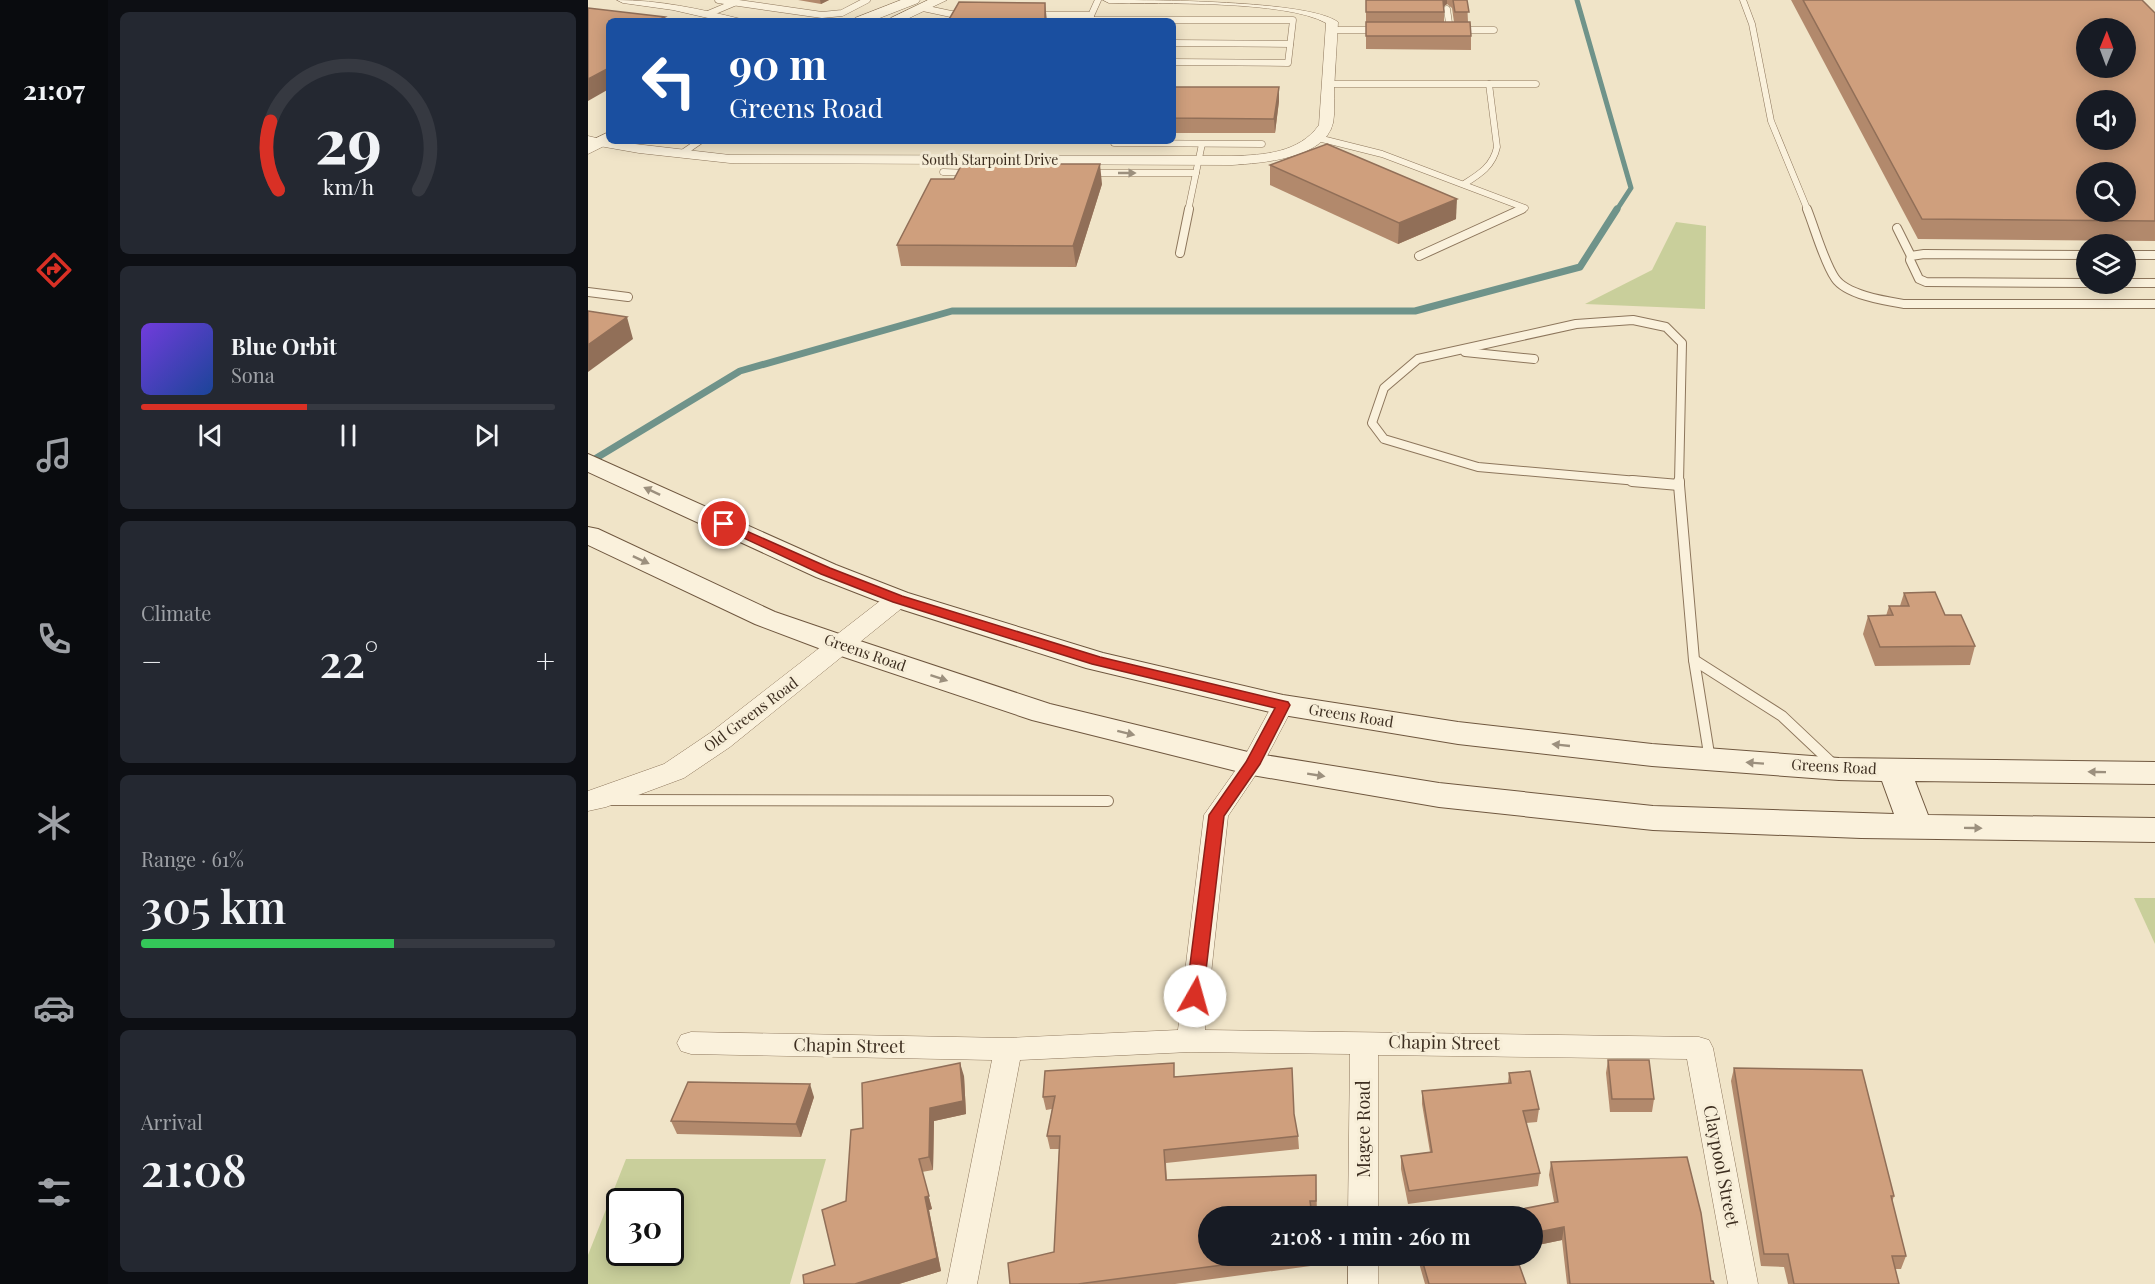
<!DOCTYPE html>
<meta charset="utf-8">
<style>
body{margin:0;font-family:"Playfair Display",serif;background:#242831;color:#f1f3f6;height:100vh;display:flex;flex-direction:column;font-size:22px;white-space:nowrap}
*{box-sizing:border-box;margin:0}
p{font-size:20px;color:#9ea1a6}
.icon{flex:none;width:33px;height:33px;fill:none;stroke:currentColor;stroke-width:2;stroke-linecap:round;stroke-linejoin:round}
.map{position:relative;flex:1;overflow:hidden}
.sheet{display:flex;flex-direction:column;gap:12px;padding:12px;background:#0d0f14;width:480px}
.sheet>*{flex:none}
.hud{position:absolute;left:18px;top:18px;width:570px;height:126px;border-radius:9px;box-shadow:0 3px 15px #0003;background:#1a4fa0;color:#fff;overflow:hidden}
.needle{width:39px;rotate:1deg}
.controls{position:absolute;left:1488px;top:18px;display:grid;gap:12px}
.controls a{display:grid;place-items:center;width:60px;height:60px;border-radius:50%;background:#171b24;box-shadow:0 3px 15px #0003;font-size:30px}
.speed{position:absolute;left:18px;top:1188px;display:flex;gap:12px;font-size:30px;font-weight:700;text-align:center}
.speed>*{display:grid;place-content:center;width:78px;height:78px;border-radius:50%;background:#171b24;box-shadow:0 3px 15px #0003;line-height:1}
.speed .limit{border:3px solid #111;border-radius:9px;background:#fff;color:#111}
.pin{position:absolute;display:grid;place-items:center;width:51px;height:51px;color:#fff;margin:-26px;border:3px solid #fff;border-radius:50%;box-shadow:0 2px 6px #0007}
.me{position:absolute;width:66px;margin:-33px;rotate:7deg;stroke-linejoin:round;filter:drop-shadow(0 0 4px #0008)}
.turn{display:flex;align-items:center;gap:21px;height:126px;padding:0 24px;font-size:27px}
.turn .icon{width:78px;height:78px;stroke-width:2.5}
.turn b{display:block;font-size:42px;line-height:51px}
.big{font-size:45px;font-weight:600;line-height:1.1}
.sheet .card{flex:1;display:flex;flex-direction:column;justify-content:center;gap:9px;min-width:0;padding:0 21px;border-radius:9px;background:#242831}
.sheet .dial{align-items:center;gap:0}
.dial svg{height:156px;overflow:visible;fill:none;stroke:#363941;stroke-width:7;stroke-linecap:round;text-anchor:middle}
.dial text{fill:#f1f3f6;stroke:none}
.song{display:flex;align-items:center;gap:18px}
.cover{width:72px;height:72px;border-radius:9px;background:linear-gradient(135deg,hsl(260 70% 55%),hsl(220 70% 35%))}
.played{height:6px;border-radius:3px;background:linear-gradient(90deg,#d93025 40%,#363941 40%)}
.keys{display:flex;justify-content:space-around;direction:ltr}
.heat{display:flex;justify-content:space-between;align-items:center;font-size:33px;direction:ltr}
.charge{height:9px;border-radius:4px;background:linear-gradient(90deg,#34c759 61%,#363941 0)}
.trip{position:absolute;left:610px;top:1206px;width:345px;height:60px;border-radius:30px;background:#171b24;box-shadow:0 3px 15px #0003;font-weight:600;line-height:60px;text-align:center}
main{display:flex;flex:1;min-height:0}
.dock{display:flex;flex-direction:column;width:108px;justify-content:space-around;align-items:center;background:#090b0e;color:#9ea1a6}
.dock .icon{width:42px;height:42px}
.dock .active{color:#d93025}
.dock b{font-size:27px;color:#f1f3f6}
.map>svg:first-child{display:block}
</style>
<main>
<nav class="dock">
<b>21:07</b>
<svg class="icon active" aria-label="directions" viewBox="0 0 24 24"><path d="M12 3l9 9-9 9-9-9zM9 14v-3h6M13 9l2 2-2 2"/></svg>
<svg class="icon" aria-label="music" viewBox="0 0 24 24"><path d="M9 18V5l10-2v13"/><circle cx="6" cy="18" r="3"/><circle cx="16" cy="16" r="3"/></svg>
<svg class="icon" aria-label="phone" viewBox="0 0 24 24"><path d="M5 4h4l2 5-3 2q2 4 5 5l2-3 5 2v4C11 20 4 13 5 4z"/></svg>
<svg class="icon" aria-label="climate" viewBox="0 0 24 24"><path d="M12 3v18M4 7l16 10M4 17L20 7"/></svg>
<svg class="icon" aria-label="car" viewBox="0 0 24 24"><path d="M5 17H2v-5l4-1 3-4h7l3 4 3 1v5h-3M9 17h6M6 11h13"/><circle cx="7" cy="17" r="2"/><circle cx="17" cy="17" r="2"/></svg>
<svg class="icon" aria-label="filters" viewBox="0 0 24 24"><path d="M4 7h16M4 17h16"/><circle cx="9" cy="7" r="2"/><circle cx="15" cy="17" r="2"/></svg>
</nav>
<section class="sheet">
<div class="card dial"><svg viewBox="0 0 100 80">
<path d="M14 69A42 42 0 1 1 86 69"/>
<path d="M14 69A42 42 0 0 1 10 34" stroke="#d93025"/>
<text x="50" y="56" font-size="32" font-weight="700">29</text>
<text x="50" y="72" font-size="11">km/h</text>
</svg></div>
<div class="card">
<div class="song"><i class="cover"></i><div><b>Blue Orbit</b><p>Sona</p></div></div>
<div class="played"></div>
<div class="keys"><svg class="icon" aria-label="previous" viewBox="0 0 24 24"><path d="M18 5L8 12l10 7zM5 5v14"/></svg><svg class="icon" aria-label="pause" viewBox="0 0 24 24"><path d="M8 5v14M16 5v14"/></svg><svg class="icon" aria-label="next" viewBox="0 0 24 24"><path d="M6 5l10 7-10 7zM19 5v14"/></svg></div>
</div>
<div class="card"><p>Climate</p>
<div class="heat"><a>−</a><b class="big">22°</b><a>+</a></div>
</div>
<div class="card"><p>Range · 61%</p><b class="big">305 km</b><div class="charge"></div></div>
<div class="card"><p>Arrival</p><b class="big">21:08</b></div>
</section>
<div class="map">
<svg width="1567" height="1284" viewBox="0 0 1567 1284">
<rect width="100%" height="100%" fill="#f0e4c8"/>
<g fill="#c9cf9b" fill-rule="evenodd">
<polygon points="1088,222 1118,226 1117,309 997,304 1064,270"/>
<polygon points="1546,898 1567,898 1567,944"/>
<path d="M38,1159H238L202,1284H0V1255ZM32,1202H82V1252H32Z"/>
</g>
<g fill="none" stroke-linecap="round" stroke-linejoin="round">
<polyline stroke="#6f938a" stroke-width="5" points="989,0 1043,188 1028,211"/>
<polyline stroke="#6f938a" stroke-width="7" points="0,463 152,371 364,311 827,311 992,267 1029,209"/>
<defs>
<g id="service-far2">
<polyline points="130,0 234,15 254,13 279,0"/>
<polyline points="510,0 501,20 705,20 700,63 585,62"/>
<polyline points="1155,0 1164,24 1183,121 1220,211"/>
<polyline points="335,8 363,14 379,14"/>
<polyline points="859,9 862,30"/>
<polyline points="120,14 146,3"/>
<polyline points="446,15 503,15"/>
<polyline points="743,30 791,30"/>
<polyline points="870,30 906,30"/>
<polyline points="585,43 702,44"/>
<polyline points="740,84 948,84"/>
<polyline points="730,138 794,154 937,208 930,211"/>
<polyline points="526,143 674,144"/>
<polyline points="93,154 112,141"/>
<polyline points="355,172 382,173"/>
<polyline points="499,173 608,173"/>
<path d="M876,184C892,174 905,166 909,147L901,84"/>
<polyline points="600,211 614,144"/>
</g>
<g id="service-far1">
<path d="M1219,209C1227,229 1236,262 1247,278C1258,295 1298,301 1316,304H1567"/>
<polyline points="1309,228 1323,256"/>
<polyline points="592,253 601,209"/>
<polyline points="1498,255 1336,254 1323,256 1322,260 1331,279 1338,282 1498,283"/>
<polyline points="1538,255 1567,255"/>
<polyline points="831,256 934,209"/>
<polyline points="1538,283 1567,283"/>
<polyline points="0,292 40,297"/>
<polyline points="877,352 946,359"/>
<polyline points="1061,482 890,467 796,439 784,423 796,388 830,359 988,324 1045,320 1078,327 1094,343 1091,482"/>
</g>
<g id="service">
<polyline points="1044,481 1091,485"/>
<polyline points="1091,485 1106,660 1122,760"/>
<polyline points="1091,485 1091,481"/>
<polyline points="1106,660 1194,716 1248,767"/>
<polyline points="23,800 520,801"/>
</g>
<g id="minor">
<path d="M29,0C72,0 112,9 153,19L155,21H133L85,10L35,3Z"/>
<path d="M515,0C561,0 720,0 750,22C749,45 747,68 746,91C746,101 747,113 745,123C737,159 673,163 644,165L142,163L51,153L0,144V136L21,141L142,155L644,156C676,155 711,153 731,125L738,23C697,0 572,4 521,3Z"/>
<polygon points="695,698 703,700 706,705 675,764 640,816 617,1030 1111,1037 1121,1040 1125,1048 1170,1284 1140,1284 1099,1059 790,1055 790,1216 760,1216 762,1054 602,1052 432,1060 389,1284 359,1284 404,1060 103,1054 93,1051 89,1043 93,1035 103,1032 420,1038 590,1030 616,815 654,761 687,700"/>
<rect x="760" y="1256" width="30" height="28"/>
</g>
<g id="tertiary">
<polygon points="313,0 332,0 330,3 284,21 265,21 267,18"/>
<polygon points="340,0 359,0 315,21 305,21 303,18"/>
<polygon points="21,132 21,141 26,141 0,154 0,142"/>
<polygon points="310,591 319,594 322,599 319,604 142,747 96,778 18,807 0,811 0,791 76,764 122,733 301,594"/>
</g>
<polygon id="secondary" points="0,454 248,565 320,593 515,653 695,695 870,722 1064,744 1251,758 1567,762 1567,784 1327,781 1340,815 1567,818 1567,842 1273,838 1065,830 851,807 664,775 444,720 241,652 167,624 0,545 0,527 10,529 187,612 263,638 462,704 664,753 851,783 1065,806 1306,814 1294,781 1251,780 1064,766 870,744 695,715 498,668 300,605 228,577 0,472"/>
</defs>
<use href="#service-far2" stroke="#8d765c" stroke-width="7"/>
<use href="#service-far1" stroke="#8d765c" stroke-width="10"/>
<use href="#service" stroke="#8d765c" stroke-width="12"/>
<use href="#minor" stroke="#8d765c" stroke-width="1"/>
<use href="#tertiary" stroke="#8d765c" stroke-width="1"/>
<use href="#secondary" stroke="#6f573f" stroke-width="2"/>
<use href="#service-far2" stroke="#faf1dc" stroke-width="6"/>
<use href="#service-far1" stroke="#faf1dc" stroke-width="8"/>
<use href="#service" stroke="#faf1dc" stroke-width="10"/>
<use href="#minor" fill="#faf1dc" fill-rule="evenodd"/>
<use href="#tertiary" fill="#faf1dc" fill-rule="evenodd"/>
<use href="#secondary" fill="#faf1dc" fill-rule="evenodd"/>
</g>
<g fill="#b2896c" fill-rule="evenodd">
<polygon points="210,0 241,0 233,4"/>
<path d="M778,0H879L880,22L883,36V50L778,49ZM859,4L864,8L866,22H856V6Z"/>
<polygon points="1203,0 1554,0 1567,13 1567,241 1330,239"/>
<polygon points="585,87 691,101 687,133 585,133"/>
<polygon points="682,165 868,219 810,244 682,185"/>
<polygon points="514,184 488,267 313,266 309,245"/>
<polygon points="1316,593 1357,615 1387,646 1382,665 1287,666 1275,634 1280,616 1298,616 1301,606 1312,606"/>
<polygon points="1020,1060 1066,1099 1064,1112 1022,1112 1018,1073"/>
<polygon points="1146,1068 1306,1196 1304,1202 1318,1256 1313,1269 1307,1269 1311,1284 1200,1284 1196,1267 1173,1266 1143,1081"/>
<polygon points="921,1073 951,1109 949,1122 938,1123 952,1173 950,1186 820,1204 813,1169 813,1156 842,1152 834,1104 834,1091 920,1083"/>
<polygon points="376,1076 378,1114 346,1121 345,1170 334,1172 344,1209 341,1210 353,1271 311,1284 216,1284 247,1265 258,1201 275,1128"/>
<polygon points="587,1076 706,1114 710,1136 711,1149 578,1163 579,1180 728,1175 729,1214 724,1214 621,1256 729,1256 730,1265 587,1284 422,1284 466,1252 471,1149 462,1149 459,1136 464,1109 458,1110 455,1097"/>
<polygon points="226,1097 213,1137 89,1134 83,1121"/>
<polygon points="963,1162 1123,1281 1126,1284 979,1284 974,1240 945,1246 945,1216 966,1202 961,1175"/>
<polygon points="829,1256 928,1256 938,1284 837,1284"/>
</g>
<g fill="#916f58">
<polygon points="232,0 241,0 233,4"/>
<polygon points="854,0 859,0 859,4 854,8"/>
<polygon points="457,3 459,21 457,21"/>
<polygon points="77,17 78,21 68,21"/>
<polygon points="21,68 21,89 0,101 0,79"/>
<polygon points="691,87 691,101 687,133 686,119"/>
<polygon points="512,164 514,184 488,267 485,246"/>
<polygon points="869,199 868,219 810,244 811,223"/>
<polygon points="39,317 45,339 0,372 0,345"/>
<polygon points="372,1063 376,1076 378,1114 346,1121 345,1170 341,1157 342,1108"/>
<polygon points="222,1084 226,1097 213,1137 208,1124"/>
<polygon points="331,1159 344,1209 341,1210 353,1271 311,1284 267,1284 337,1197"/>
<polygon points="976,1227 974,1240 945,1246 945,1233"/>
</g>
<g fill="#cf9f7d" stroke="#916f58" stroke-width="1.5" fill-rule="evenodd">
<polygon points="778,0 855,0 856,12 778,12"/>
<polygon points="865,0 879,0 881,12 867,12"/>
<path d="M1215,0H1554L1567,13V221L1334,219ZM1498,28H1538V68H1498ZM1498,100H1538V140H1498ZM1498,172H1538V212H1498Z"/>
<polygon points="371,2 457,3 457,21 360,21"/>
<polygon points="0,8 77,17 68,21 21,21 21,68 0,79"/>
<polygon points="778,22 882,22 883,36 778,36"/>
<polygon points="585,87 691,87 686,119 585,118"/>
<polygon points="739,144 869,199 811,223 682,165"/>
<polygon points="374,164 512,164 485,246 309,245 343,179 366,179"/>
<polygon points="0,311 39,317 0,345"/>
<polygon points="1347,592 1357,615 1373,615 1387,646 1292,647 1280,616 1305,615 1301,606 1321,606 1316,593"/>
<polygon points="1020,1060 1061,1060 1066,1099 1024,1099"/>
<polygon points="372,1063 375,1101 342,1108 341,1157 331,1159 341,1196 337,1197 349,1258 267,1284 216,1284 215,1275 247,1265 234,1210 258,1201 263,1130 275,1128 274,1083"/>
<polygon points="586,1063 586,1077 704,1068 706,1114 710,1136 576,1150 578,1180 728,1175 728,1201 722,1201 724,1216 621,1216 621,1256 703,1256 490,1284 422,1284 420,1263 466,1252 472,1136 459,1136 467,1096 455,1097 457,1071"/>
<polygon points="1146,1068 1274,1070 1306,1196 1303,1196 1318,1256 1304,1256 1311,1284 1206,1284 1200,1254 1176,1254"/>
<polygon points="942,1071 951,1109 935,1111 952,1173 821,1191 813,1156 844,1152 834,1091 923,1083 921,1073"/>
<polygon points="100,1082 222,1084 208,1124 83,1121"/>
<polygon points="1099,1157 1113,1213 1123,1281 1125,1281 1126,1284 982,1284 976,1227 945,1233 945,1216 898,1216 970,1202 963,1162"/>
<polygon points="833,1256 928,1256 938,1284 841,1284"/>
</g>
<defs><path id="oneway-solid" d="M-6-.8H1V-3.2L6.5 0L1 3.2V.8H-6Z" transform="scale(1.5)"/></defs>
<g fill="#9c907e">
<use href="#oneway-solid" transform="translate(539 173)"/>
<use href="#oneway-solid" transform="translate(64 491) rotate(-155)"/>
<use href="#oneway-solid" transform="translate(53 560) rotate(25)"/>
<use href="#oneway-solid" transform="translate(351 678) rotate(18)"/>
<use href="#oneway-solid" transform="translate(538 733) rotate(14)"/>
<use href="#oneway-solid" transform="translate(973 745) rotate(-174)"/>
<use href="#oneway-solid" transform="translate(1167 763) rotate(-176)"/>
<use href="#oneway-solid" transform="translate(1509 772) rotate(-179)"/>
<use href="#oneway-solid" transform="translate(728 775) rotate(9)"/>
<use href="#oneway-solid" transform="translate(1385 828) rotate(1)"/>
</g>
<polygon fill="#d93025" stroke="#8d1f18" stroke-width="1.5" points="136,521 242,568 314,596 512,657 700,702 702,705 672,764 636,816 615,996 613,1001 607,1003 601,1001 598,996 621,815 658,762 687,708 504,664 305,602 233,574 132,527 130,524"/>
<g text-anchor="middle" stroke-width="6" stroke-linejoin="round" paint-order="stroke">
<g font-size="14" fill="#3d2e20" stroke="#f7eed8">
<text x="402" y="165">South Starpoint Drive</text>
</g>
<g font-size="15" fill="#3d2e20" stroke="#f7eed8">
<text transform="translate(277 653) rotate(19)" y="5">Greens Road</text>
<text transform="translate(163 715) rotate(-37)" y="5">Old Greens Road</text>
<text transform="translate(763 716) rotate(9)" y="5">Greens Road</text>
<text transform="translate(1246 767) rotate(3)" y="5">Greens Road</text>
</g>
<g font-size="18" fill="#3d2e20" stroke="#f7eed8">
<text transform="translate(856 1043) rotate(1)" y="6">Chapin Street</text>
<text transform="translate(261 1046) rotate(1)" y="6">Chapin Street</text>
<text transform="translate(776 1129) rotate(-90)" y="6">Magee Road</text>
<text transform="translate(1133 1166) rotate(79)" y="6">Claypool Street</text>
</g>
</g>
</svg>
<div class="controls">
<a><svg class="needle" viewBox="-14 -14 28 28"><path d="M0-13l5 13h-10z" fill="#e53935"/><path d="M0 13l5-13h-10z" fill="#9ea1a6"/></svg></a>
<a><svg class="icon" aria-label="sound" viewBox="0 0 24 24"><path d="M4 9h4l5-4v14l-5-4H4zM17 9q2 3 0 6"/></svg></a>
<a><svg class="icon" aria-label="search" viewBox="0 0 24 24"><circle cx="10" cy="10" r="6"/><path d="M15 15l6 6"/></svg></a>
<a><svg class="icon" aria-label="layers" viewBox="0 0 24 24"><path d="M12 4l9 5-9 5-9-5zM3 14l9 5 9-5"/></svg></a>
</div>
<div class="speed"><div class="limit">30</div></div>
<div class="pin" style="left:136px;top:524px;background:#d93025"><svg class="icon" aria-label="arrive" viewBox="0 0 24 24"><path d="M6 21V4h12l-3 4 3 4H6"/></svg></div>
<svg class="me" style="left:607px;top:996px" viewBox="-20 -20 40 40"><circle r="19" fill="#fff"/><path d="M0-13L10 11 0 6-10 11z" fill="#d93025"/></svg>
<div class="trip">21:08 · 1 min · 260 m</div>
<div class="hud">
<div class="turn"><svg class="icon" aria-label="left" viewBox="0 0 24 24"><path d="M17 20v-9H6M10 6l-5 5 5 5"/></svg><div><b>90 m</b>Greens Road</div></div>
</div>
</div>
</main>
